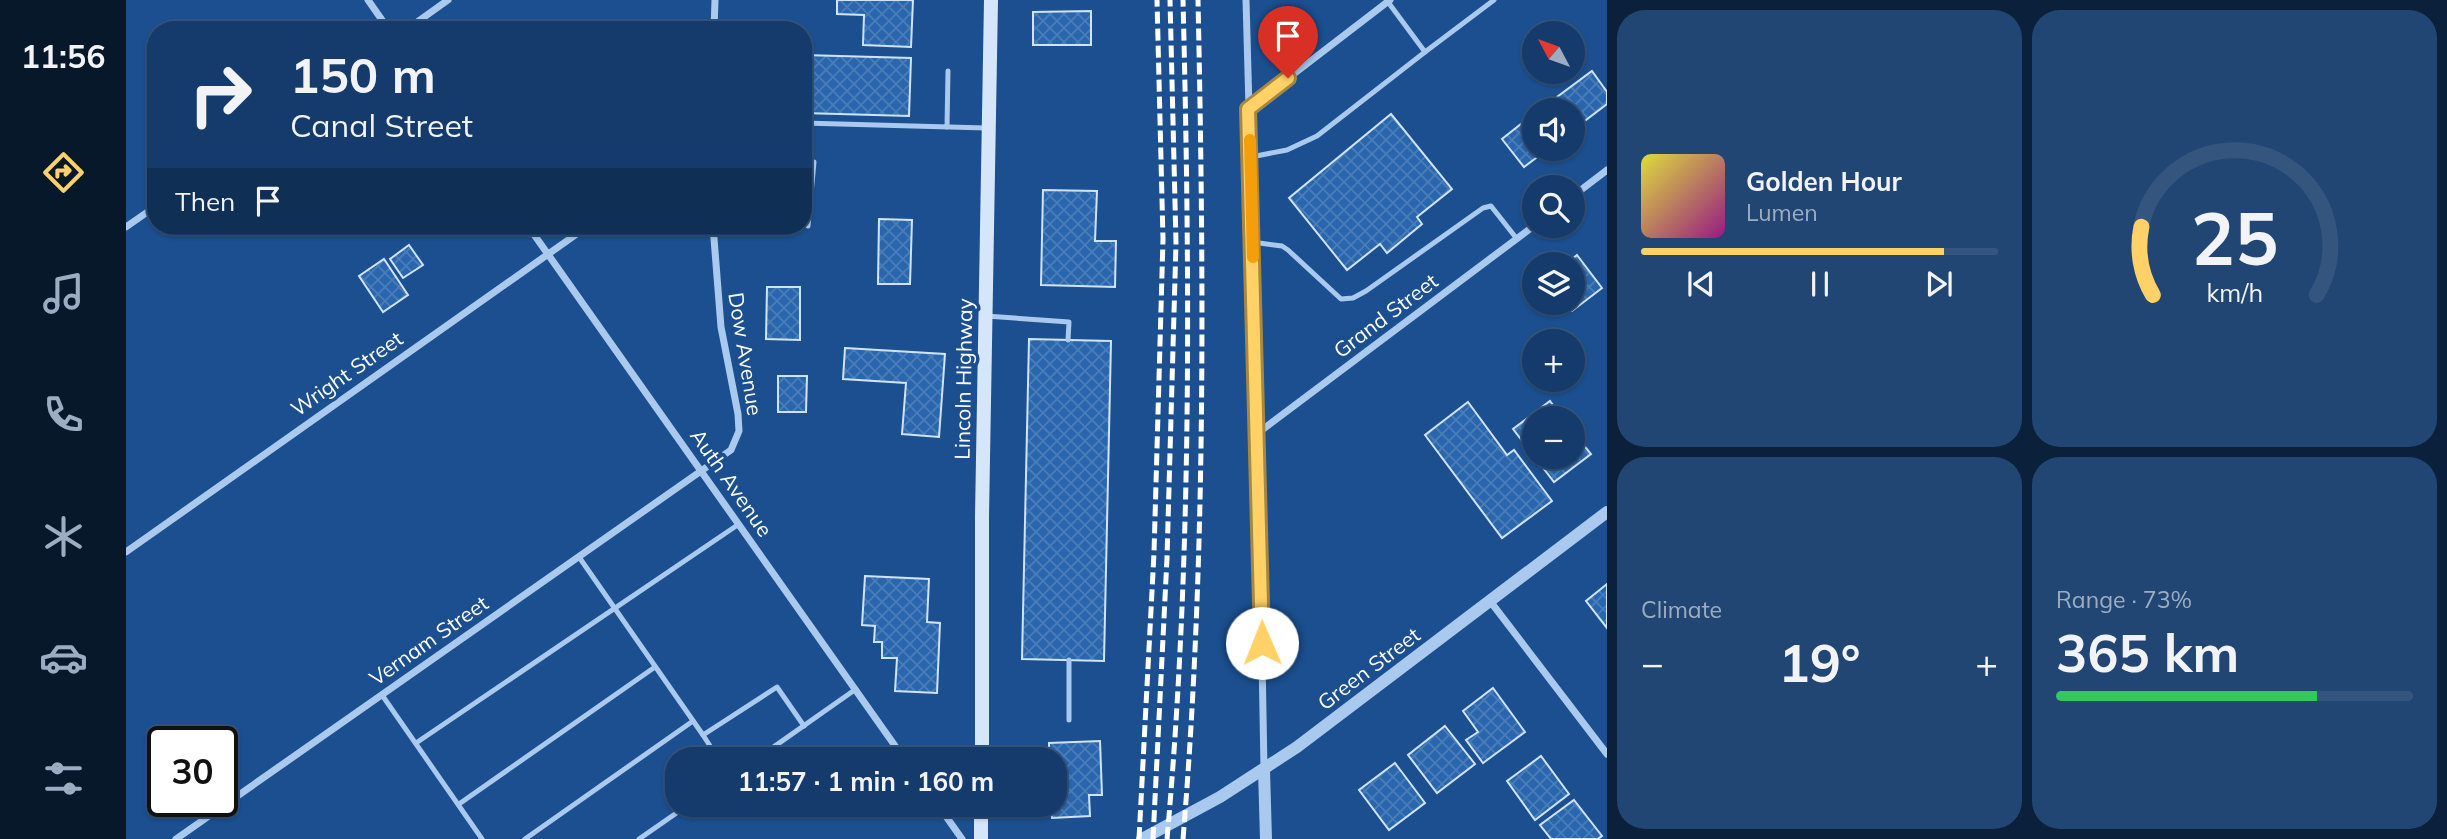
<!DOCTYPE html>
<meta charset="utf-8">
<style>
body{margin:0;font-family:Mulish,sans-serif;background:#214673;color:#f1f3f6;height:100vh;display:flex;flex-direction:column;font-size:26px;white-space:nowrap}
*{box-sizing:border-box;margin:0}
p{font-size:23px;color:#9dadc1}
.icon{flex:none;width:38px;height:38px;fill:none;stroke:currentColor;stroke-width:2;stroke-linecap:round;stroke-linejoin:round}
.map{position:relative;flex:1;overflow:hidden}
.sheet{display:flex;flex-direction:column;gap:10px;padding:10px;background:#0b203b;width:840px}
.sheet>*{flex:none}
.hud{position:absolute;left:21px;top:21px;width:665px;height:214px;border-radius:28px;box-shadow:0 2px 5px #0004,0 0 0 2px #33557e;background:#143b6b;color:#f1f3f6;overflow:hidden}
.needle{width:46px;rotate:311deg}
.fabs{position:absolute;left:1396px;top:21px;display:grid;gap:14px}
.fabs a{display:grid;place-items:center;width:63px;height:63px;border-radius:50%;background:#143b6b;box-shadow:0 2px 5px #0004,0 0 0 2px #33557e;font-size:35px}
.speed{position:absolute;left:21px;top:726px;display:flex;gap:14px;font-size:35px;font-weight:700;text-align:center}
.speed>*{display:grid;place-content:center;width:91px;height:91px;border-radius:50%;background:#143b6b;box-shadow:0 2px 5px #0004,0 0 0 2px #33557e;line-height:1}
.speed .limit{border:4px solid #111;border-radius:10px;background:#fff;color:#111}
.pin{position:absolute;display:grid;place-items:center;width:60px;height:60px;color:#fff;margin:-72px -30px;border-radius:50% 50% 50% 0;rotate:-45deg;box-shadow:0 0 7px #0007}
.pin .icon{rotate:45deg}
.me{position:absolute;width:77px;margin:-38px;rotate:359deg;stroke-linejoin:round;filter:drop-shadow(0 0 5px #0008)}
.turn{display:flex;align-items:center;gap:24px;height:147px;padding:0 28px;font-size:32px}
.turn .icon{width:91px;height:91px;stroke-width:2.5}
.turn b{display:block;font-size:49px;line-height:60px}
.then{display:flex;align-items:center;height:66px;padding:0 28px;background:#0003;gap:14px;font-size:26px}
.big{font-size:52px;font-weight:700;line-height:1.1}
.sheet .tile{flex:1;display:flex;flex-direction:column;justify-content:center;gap:10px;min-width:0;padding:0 24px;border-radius:28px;background:#214673}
.sheet .dial{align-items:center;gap:0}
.dial svg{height:182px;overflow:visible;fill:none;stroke:#33557e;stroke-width:7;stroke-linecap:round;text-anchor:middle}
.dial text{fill:#f1f3f6;stroke:none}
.song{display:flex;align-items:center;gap:21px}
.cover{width:84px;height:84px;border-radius:10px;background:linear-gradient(135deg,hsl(60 70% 55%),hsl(310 70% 35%))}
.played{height:7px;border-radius:4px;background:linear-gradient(90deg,#ffd166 85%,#33557e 85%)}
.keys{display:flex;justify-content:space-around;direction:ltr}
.heat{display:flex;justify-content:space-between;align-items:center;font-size:38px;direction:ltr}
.charge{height:10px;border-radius:5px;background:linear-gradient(90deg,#34c759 73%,#33557e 0)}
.sheet .tiles{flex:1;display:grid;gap:10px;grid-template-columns:repeat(2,1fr)}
.trip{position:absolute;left:539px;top:747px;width:402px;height:70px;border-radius:28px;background:#143b6b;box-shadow:0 2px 5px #0004,0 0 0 2px #33557e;font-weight:700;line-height:70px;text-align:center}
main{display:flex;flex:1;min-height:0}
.menu{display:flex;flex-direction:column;width:126px;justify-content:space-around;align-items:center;background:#08182b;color:#9dadc1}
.menu .icon{width:49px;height:49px}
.menu .active{color:#ffd166}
.menu b{font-size:32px;color:#f1f3f6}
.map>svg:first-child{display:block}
</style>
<main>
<nav class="menu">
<b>11:56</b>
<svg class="icon active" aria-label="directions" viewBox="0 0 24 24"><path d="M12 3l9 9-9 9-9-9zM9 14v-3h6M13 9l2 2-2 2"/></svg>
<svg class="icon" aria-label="music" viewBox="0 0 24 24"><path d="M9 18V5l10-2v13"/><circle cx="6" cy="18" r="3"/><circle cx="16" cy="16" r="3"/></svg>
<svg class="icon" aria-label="phone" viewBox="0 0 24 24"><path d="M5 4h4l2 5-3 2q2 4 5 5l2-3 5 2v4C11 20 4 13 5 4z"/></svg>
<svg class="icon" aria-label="climate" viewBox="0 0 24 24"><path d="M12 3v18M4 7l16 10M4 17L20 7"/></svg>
<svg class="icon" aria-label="car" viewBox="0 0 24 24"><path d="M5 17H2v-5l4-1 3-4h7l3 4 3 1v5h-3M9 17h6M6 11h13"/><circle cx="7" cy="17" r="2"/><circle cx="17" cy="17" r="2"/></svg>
<svg class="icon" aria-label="filters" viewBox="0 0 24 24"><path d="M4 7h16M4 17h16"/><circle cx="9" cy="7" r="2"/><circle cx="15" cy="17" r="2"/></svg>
</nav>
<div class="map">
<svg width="1481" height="839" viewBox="0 0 1481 839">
<defs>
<pattern id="building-cross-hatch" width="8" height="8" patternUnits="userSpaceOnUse" patternTransform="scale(1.75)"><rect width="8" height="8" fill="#2a66ad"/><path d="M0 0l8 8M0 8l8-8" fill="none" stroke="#4a7db9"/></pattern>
</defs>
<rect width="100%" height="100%" fill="#1b4f8f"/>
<g fill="url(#building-cross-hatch)" stroke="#cfe3fa" stroke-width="2">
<polygon points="711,0 787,0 785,47 737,45 738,15 711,14"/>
<polygon points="965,11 965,45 907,45 907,12"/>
<polygon points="677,55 785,58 783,116 677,113"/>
<polygon points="1466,71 1481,92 1481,104 1452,126 1447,119 1447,110 1441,110 1431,97"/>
<polygon points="1409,113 1409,149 1422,149 1398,167 1376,139"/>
<polygon points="1265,114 1326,189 1291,217 1296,224 1261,253 1254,244 1221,270 1163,198"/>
<polygon points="917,190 971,191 969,241 990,241 989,287 915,285"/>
<polygon points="753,219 786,220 784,284 752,284"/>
<polygon points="283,245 297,265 277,278 264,259"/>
<polygon points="1451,255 1476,288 1446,311 1439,303 1447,303 1447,264 1425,264 1435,257 1440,264"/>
<polygon points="258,259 282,295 257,312 233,276"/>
<polygon points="641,287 674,287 674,340 640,339"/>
<polygon points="903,339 985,341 978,661 896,659"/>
<polygon points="719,348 819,354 813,437 776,434 780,383 717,379"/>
<polygon points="652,376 681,376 680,412 652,412"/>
<polygon points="1424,401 1437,418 1409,418 1409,457 1447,457 1447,432 1465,454 1428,482 1387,429"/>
<polygon points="1342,402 1381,455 1388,450 1426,501 1376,538 1299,435"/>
<polygon points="739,576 803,579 801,622 814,623 811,693 769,691 771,658 756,658 756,642 748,642 749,626 736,625"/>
<polygon points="1481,584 1481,628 1460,601"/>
<polygon points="1367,688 1399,732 1357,763 1340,740 1352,732 1337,711"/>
<polygon points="1319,726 1349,764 1311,793 1282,755"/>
<polygon points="974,741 976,795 963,795 964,816 926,818 925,805 929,805 929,760 923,760 923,743"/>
<polygon points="1415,756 1443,794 1409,820 1381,781"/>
<polygon points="1269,763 1299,803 1263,830 1233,790"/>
<polygon points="1448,800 1476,836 1472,839 1425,839 1414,825"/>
</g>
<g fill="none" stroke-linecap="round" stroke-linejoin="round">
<g stroke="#a9c9ee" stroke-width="5">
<polyline points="1299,52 1368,0"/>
<polyline points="677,123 860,128"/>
<polyline points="821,127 822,71"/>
<polyline points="1125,157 1161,150 1191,136 1299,52 1262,2"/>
<polyline points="677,162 688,162 682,226"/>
<polyline points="1126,242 1156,246 1162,250 1215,299 1227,298 1240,291 1357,208 1365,206 1391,239"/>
<polyline points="860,316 943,322 942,340"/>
<polyline points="453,557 577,735 651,687 678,726"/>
<polyline points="256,695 356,839"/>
<polyline points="943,720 943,660"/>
<polyline points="577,735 593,760"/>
<polyline points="290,743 613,524"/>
<polyline points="629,760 730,689"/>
<polyline points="333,804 529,667"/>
<polyline points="399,839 567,721"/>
<polyline points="513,839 562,805"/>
</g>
<g stroke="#a9c9ee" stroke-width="7">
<polyline points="242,0 263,30"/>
<polyline points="1120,0 1132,433 1138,769"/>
<polyline points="280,30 322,0"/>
<polyline points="588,30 589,0"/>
<polyline points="1122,109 1264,0"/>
<polyline points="1447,196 1481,170"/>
<polyline points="402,226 779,760"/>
<polyline points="0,227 30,206"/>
<polyline points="1132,433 1409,225"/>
<polyline points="0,552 462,226"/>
<polyline points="1364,601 1481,754"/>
<polyline points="812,805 836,839"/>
<polyline points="50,839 605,450 613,431 612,414 595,327 587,226"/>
</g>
<g stroke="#a9c9ee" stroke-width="12">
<polyline points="1138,770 1140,839"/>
<polyline points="1016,839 1094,797 1171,747 1481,512"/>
</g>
<g stroke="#d6e6fa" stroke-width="14">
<polyline points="856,760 856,516 865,0"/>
<polyline points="855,839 855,805"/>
</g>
<g stroke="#fff" stroke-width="5" stroke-dasharray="12 5" stroke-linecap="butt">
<polyline points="1013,839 1028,553 1037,239 1031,0"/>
<polyline points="1027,839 1041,558 1050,243 1044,0"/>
<path d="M1041,839C1066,560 1064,280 1057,0"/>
<path d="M1057,839C1080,560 1078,280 1072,0"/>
</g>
</g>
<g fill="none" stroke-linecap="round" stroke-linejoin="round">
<defs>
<polyline id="route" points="1136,643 1122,109 1162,78"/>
</defs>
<use href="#route" stroke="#a68842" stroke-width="18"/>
<use href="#route" stroke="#ffd166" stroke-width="12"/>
<polyline stroke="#f59e0b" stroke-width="12" points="1124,140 1127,257"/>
</g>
<g text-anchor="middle" stroke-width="7" stroke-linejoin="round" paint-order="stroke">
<g font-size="21" fill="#fff" stroke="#1b4f8f">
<text transform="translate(1260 316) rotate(-37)" y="7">Grand Street</text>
<text transform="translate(619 354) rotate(81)" y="7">Dow Avenue</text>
<text transform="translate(221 374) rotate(-35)" y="7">Wright Street</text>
<text transform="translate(838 379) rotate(-89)" y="7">Lincoln Highway</text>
<text transform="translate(605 483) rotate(55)" y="7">Auth Avenue</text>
<text transform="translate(303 641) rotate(-35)" y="7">Vernam Street</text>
<text transform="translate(1243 669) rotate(-37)" y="7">Green Street</text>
</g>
</g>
</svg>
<div class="fabs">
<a><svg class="needle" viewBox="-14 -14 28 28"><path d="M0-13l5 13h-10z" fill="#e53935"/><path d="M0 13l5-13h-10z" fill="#9dadc1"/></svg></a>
<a><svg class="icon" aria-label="sound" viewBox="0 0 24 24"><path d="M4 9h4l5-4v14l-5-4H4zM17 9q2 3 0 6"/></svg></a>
<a><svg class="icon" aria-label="search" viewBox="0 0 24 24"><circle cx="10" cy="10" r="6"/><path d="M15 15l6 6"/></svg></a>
<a><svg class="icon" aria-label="layers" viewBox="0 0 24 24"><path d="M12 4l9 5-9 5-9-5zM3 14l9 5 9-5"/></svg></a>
<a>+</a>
<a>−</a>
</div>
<div class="speed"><div class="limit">30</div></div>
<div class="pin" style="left:1162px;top:78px;background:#d93025"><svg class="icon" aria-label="arrive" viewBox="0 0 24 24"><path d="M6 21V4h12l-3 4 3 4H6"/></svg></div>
<svg class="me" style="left:1136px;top:643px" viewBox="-20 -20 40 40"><circle r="19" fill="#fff"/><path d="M0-13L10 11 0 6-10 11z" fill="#ffd166"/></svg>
<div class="trip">11:57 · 1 min · 160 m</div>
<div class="hud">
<div class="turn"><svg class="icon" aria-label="right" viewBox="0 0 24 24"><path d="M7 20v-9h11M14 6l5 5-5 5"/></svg><div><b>150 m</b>Canal Street</div></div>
<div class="then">Then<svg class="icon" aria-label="arrive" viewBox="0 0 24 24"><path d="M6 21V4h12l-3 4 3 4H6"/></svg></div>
</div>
</div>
<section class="sheet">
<div class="tiles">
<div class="tile">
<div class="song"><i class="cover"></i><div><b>Golden Hour</b><p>Lumen</p></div></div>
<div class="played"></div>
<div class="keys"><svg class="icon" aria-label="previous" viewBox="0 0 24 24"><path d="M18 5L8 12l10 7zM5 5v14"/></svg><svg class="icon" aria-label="pause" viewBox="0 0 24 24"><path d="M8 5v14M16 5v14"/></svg><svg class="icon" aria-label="next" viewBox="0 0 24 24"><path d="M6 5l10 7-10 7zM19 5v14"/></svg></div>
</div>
<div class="tile dial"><svg viewBox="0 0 100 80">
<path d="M14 69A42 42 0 1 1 86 69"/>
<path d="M14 69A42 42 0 0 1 9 39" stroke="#ffd166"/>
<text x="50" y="56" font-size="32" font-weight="700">25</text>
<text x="50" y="72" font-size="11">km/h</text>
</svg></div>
<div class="tile"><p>Climate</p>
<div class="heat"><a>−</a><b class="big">19°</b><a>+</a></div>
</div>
<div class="tile"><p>Range · 73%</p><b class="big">365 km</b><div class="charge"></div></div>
</div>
</section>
</main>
